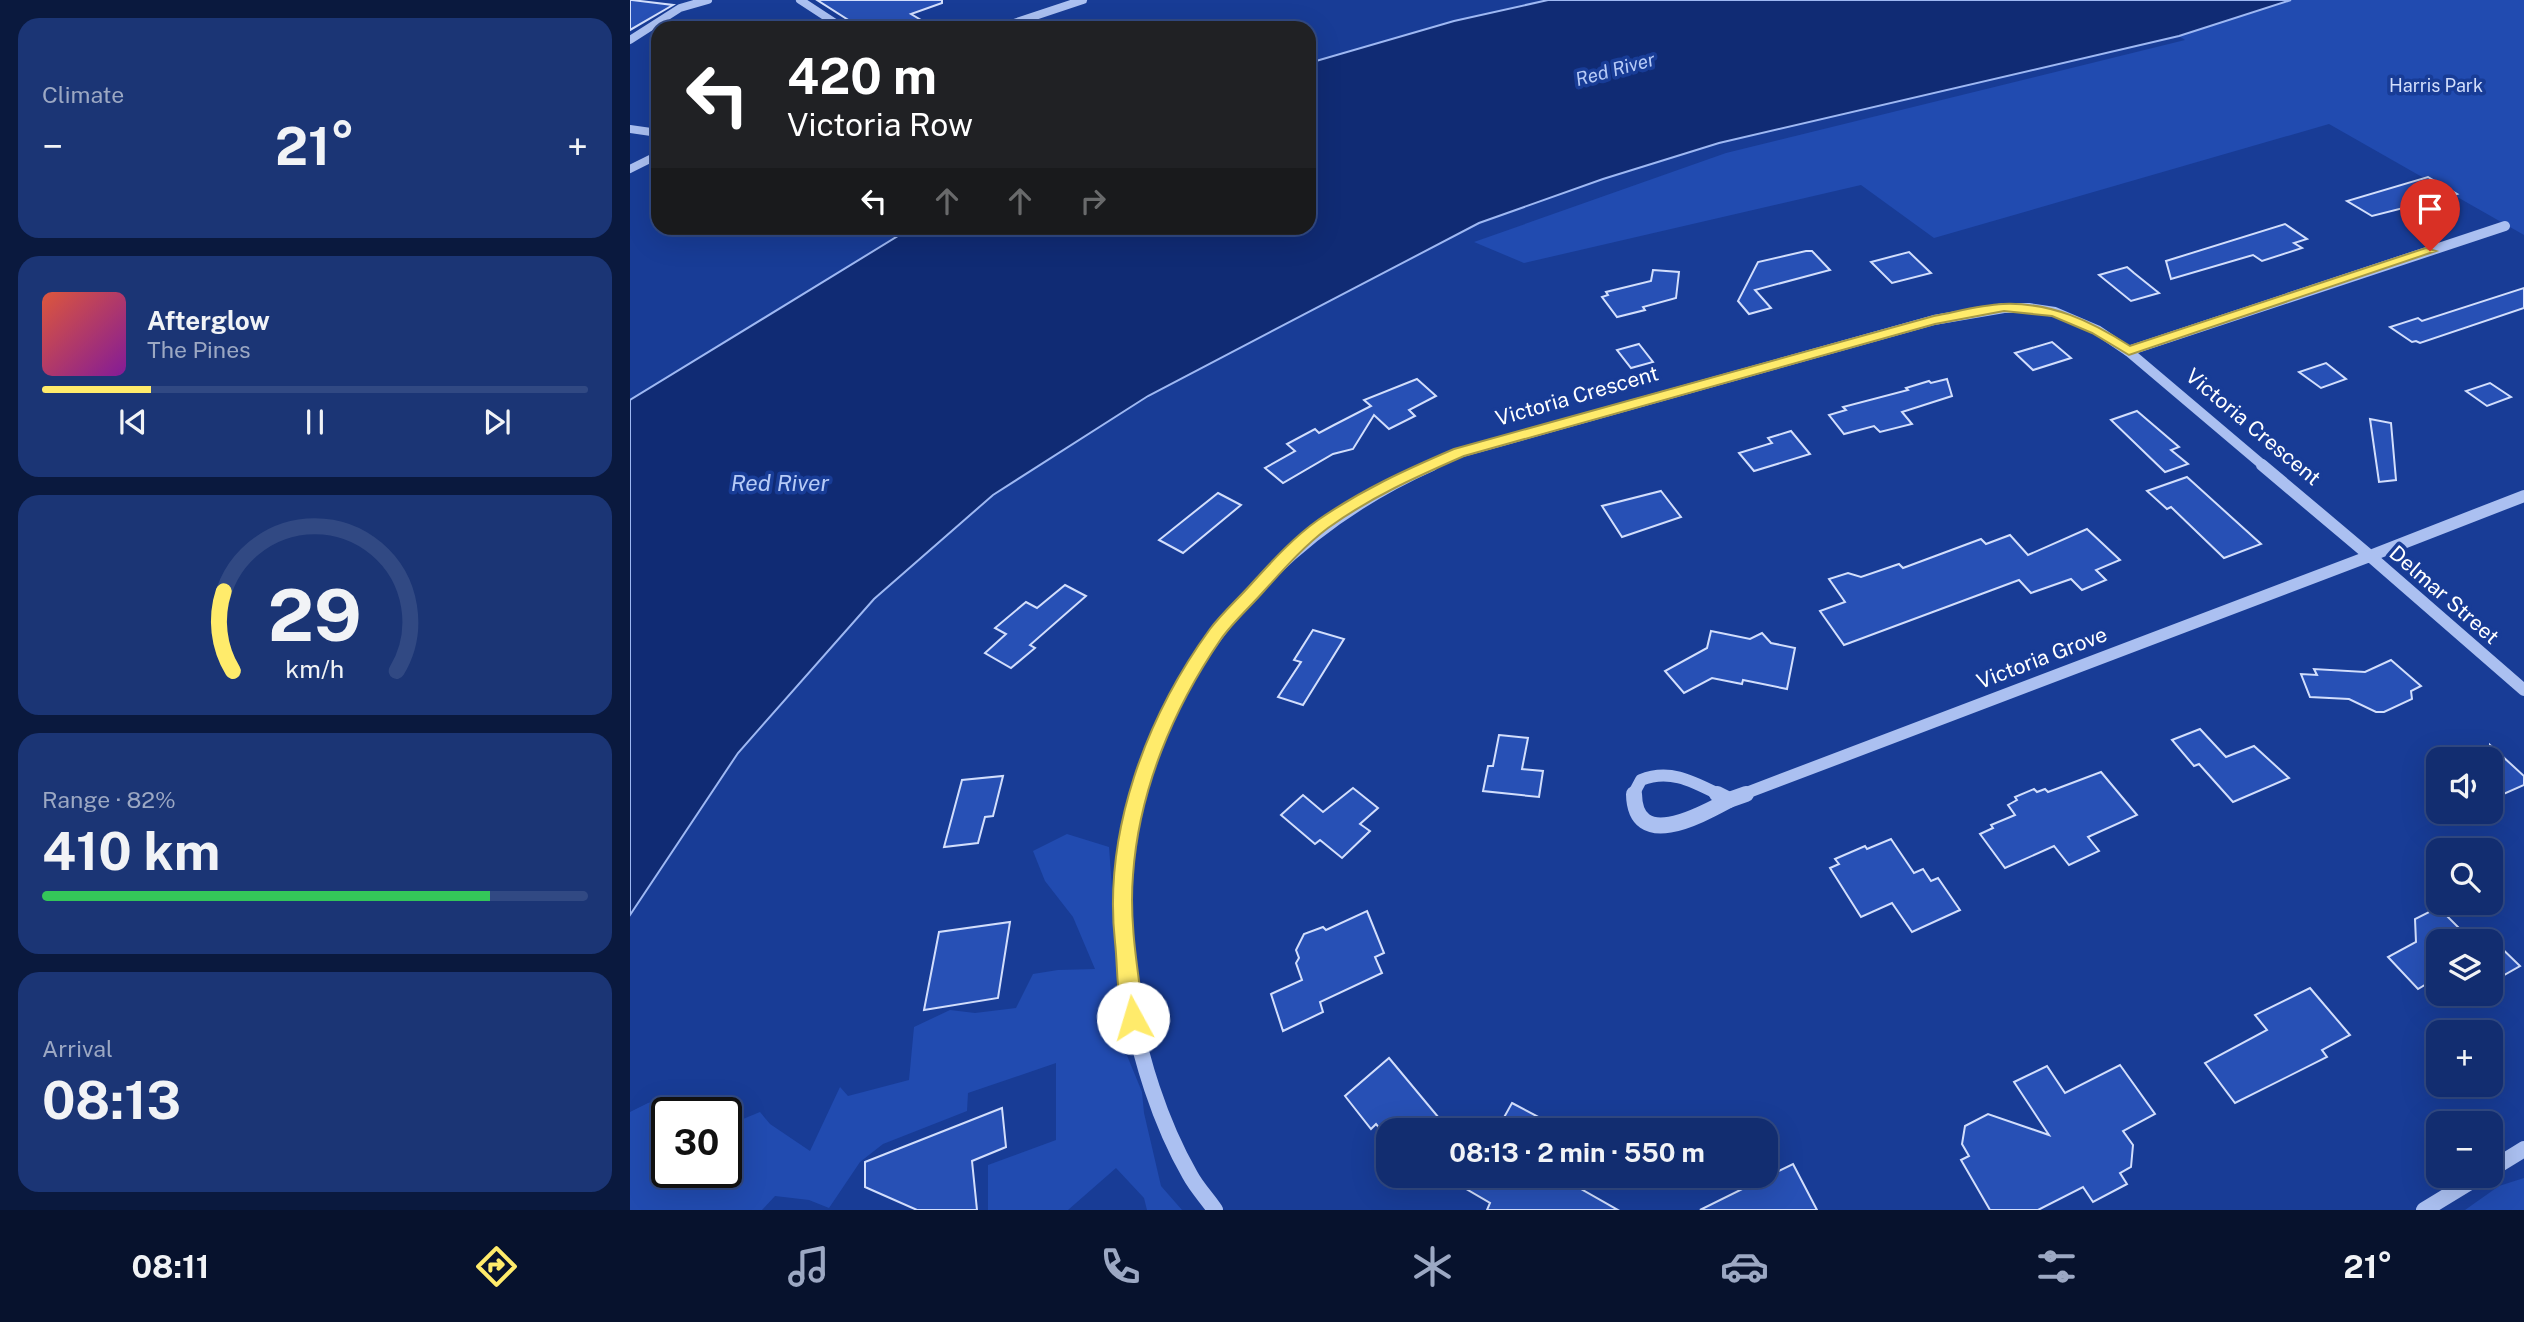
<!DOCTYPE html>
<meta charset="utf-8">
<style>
body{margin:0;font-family:"Public Sans",sans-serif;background:#1b3575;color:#f1f3f6;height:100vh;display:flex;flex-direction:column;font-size:26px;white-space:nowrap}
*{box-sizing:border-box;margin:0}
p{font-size:23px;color:#9ca8c3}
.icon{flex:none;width:38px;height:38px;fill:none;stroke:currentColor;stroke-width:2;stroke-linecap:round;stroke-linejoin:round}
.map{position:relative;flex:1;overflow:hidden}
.drawer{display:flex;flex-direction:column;gap:18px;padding:18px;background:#0a193e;width:630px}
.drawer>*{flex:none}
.top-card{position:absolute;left:21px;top:21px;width:665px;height:214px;border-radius:21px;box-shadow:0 7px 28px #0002,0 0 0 2px #314983;background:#202124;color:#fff;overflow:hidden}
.controls{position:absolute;left:1796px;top:747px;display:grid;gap:14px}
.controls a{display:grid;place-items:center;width:77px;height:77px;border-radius:14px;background:#122d70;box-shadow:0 7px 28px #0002,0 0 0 2px #314983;font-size:35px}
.speed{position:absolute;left:21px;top:1097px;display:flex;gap:14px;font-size:35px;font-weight:700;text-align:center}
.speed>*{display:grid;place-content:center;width:91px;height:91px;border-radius:50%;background:#122d70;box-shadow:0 7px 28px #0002,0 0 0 2px #314983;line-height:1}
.speed .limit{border:4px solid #111;border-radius:10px;background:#fff;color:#111}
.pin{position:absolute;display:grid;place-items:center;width:60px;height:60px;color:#fff;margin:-72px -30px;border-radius:50% 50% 50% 0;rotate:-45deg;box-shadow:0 0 7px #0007}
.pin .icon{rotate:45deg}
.me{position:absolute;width:77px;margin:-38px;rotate:354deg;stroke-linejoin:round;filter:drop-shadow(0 0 5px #0008)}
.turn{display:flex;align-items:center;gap:24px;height:147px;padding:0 21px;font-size:32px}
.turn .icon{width:91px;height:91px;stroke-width:2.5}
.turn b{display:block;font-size:49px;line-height:60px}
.lanes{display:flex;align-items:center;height:66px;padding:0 21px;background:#0003;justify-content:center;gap:35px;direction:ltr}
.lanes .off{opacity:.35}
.big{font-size:52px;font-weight:700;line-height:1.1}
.drawer .card{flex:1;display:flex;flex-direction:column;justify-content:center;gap:10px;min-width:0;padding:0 24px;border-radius:21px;background:#1b3575}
.drawer .dial{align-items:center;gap:0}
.dial svg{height:182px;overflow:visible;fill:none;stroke:#314983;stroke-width:7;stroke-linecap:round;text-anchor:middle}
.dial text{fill:#f1f3f6;stroke:none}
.song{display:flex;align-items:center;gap:21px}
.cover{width:84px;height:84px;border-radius:10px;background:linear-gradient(135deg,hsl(10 70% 55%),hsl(290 70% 35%))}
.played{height:7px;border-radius:4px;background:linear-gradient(90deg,#ffeb6b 20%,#314983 20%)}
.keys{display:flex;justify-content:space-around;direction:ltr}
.heat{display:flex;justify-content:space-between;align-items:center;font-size:38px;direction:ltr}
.charge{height:10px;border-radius:5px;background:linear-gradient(90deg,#34c759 82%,#314983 0)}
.trip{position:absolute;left:746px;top:1118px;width:402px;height:70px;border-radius:21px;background:#122d70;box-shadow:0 7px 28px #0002,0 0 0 2px #314983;font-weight:700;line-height:70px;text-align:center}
.tab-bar{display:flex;height:112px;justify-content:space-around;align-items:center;background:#07122d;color:#9ca8c3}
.tab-bar .icon{width:49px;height:49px}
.tab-bar .current{color:#ffeb6b}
.tab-bar b{font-size:32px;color:#f1f3f6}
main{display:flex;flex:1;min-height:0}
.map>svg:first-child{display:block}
</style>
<main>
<section class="drawer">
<div class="card"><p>Climate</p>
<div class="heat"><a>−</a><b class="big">21°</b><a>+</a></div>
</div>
<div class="card">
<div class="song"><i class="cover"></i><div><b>Afterglow</b><p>The Pines</p></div></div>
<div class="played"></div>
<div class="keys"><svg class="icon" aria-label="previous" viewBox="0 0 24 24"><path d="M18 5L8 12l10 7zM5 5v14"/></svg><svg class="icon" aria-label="pause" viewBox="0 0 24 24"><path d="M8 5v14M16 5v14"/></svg><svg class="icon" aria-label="next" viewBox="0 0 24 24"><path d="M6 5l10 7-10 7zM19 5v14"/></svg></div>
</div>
<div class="card dial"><svg viewBox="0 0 100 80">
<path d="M14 69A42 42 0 1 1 86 69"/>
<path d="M14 69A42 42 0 0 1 10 34" stroke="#ffeb6b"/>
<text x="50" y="56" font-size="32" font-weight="700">29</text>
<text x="50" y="72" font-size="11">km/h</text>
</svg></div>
<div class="card"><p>Range · 82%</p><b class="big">410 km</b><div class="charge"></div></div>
<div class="card"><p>Arrival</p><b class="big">08:13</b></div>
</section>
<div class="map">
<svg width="1894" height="1210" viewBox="0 0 1894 1210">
<rect width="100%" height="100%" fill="#183c96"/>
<g fill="#214bb0">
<polygon points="1661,0 1894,0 1894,235 1699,124 1304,238 1231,185 894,263 844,242 1096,153 1555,40 1549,36"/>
<polygon points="437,834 479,847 487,956 486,1008 496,1053 512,1092 514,1113 531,1186 552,1210 517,1210 514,1198 486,1168 438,1210 358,1210 358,1165 426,1140 426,1063 338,1093 337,1111 253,1144 230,1162 199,1208 179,1200 145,1196 132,1210 0,1210 0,1112 18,1103 41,1097 59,1113 37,1113 37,1172 96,1172 96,1126 130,1112 140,1124 180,1151 210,1087 218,1096 279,1080 284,1027 320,1010 345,1013 386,1008 403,974 428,970 465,969 443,917 415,881 403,851"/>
<polygon points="1894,1178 1894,1210 1835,1210 1869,1186"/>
</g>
<polygon fill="#102b74" stroke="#9eb8f3" stroke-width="2" points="918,0 1661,0 1549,36 1089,143 973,179 849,223 518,396 363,495 244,599 108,753 0,915 0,400 281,228 679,228 679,63 824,21"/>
<g fill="#2750b5" stroke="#d2defc" stroke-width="2">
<polygon points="0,0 2,0 43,5 0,30"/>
<polygon points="187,0 312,0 312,3 281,14 291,20 268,28 231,28"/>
<polygon points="1798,177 1827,194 1784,208 1781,206 1742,216 1717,201"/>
<polygon points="1655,224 1677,239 1664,243 1672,248 1632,261 1623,255 1541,279 1536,261"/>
<polygon points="1176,251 1182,251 1200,270 1125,290 1141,308 1119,314 1108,301 1128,262"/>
<polygon points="1279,252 1301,273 1262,283 1241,262"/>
<polygon points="1497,267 1504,273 1529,293 1501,301 1469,275"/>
<polygon points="1023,270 1049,272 1046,298 1013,307 1015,310 987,317 972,297 978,295 976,292 1021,281"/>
<polygon points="1894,288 1894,308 1790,343 1786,341 1782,342 1760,327 1788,318 1792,321"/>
<polygon points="1422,342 1441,358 1403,370 1385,353"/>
<polygon points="1009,344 1023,362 1001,368 987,350"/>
<polygon points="1696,363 1716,379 1691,388 1669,372"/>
<polygon points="787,379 806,396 779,410 785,416 759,429 744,415 723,449 703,454 653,483 635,468 665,451 657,444 685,429 689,433 704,425 741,406 734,400"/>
<polygon points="1317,379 1322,396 1272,412 1282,424 1250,432 1244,426 1214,434 1199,415 1216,410 1213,407 1278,390 1276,388 1299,381 1301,383"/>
<polygon points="1860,383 1881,397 1857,406 1836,391"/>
<polygon points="1507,411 1549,447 1541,450 1558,464 1535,472 1481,420"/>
<polygon points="1740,419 1761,423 1766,480 1749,482"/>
<polygon points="1161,431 1180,454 1124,471 1109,453 1142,443 1138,438"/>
<polygon points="1557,477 1631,544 1594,558 1541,507 1537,509 1517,491"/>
<polygon points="1031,491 1051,517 992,537 972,506"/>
<polygon points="588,493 611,505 553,553 529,540"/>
<polygon points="1457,529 1490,560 1466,570 1476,580 1452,590 1441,579 1401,593 1389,580 1214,645 1190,611 1215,602 1199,579 1218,573 1231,577 1269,564 1273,568 1351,539 1356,544 1380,535 1398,555"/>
<polygon points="435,585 456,596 400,645 405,648 381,668 355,653 376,634 365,628 396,602 407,608"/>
<polygon points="683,630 714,639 673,705 648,697 671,662 664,660"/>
<polygon points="1081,631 1120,639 1132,633 1141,643 1165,648 1157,689 1113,680 1112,684 1082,678 1054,693 1035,671 1077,648"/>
<polygon points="1761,660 1791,686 1781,691 1782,699 1754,712 1746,712 1719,699 1680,697 1671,674 1687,675 1684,669 1735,672"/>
<polygon points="1570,729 1596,757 1624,746 1659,778 1603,802 1569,764 1564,766 1542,740"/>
<polygon points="869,735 898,738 892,769 913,771 909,797 853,791 858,766 863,766"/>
<polygon points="1860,745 1894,776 1894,785 1860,800"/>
<polygon points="1471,772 1507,815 1458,837 1469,851 1439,865 1424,846 1375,868 1350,834 1363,828 1361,825 1385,815 1378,805 1387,800 1385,797 1404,789 1407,792 1415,789 1418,792"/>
<polygon points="373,776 363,816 355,817 348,843 314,847 332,780"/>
<polygon points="723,788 748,808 730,824 740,831 712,858 690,840 685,844 651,815 673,795 693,812"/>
<polygon points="1261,839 1284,873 1293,869 1301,881 1308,878 1330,910 1282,932 1262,903 1231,917 1200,868 1209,864 1205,859 1235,846 1237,849"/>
<polygon points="1803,910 1816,915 1843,942 1808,942 1808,977 1788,989 1758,957 1786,942 1785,919"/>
<polygon points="737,911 754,953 745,957 752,973 690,1002 693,1012 653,1031 641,994 672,980 666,963 669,958 666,950 674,934 693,927 696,930"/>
<polygon points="380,922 368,998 294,1010 309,932"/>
<polygon points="1860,937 1890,966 1860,983"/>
<polygon points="1680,988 1720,1035 1692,1050 1697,1057 1605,1103 1575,1063 1637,1030 1625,1015"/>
<polygon points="759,1058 819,1130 751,1130 746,1124 741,1129 715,1096"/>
<polygon points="1490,1065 1525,1114 1493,1131 1503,1145 1501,1167 1490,1173 1497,1184 1463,1202 1453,1187 1408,1210 1360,1210 1331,1160 1339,1156 1332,1144 1335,1126 1358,1114 1419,1135 1384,1082 1417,1066 1435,1093"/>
<polygon points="882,1103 933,1130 867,1130"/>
<polygon points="372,1108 376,1147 342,1161 347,1210 287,1210 235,1187 235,1162"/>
<polygon points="1163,1164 1187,1210 1070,1210"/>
<polygon points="814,1176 928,1176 988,1210 857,1210 860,1203"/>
</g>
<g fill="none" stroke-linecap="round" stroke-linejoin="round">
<g stroke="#abc0f1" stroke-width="8">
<polyline points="170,0 213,28"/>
<polyline points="369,28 453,0"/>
<polyline points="0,40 50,8 78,0"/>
<polyline points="0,129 28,133"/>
<polyline points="0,169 28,155"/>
</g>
<g stroke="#abc0f1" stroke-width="10">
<polyline points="1498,351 1875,226"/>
<polyline points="798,467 829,453 1304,320 1374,308 1399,308 1425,312 1467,330 1498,351 1635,467"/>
</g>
<g stroke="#abc0f1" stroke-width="12">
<polyline points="1632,465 1740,556 1894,496"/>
<path d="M508,795C515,775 521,754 529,735C583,613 681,519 802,465"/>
<path d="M1003,795L1011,780C1040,768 1064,782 1090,795"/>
<polyline points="1111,795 1740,556 1894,690"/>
</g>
<g stroke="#abc0f1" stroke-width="16">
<path d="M509,794C470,906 502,1074 560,1175C567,1188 577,1198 585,1210"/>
<path d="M1004,794C1005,852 1071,815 1099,800"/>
<polyline points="1087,794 1099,800"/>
<polyline points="1099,800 1116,794"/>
<polyline points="1860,1170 1894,1149"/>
<polyline points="1794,1210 1850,1176"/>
</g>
</g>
<path fill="#ffeb6b" stroke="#a69946" stroke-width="2" d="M1796,248L1806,251L1499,355L1462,333L1422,316L1374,311L1305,324L834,456C786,477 741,497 698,528C674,546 654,569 634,591C620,607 603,622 591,639C543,709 509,790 503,875C499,923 508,971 514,1018L511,1026L503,1029L496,1026C486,1001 488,968 485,942C473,832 516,717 580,629C593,612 609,598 623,582C643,560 664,537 688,520C733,489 775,470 824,449L1304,316C1326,312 1350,305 1373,304C1421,302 1461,321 1500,346Z"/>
<g text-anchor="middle" stroke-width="7" stroke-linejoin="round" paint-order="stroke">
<g font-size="18" fill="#d2defc" stroke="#183c96">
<text x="1806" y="92">Harris Park</text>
</g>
<g font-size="19" font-style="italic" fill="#b7cbf7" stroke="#183c96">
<text transform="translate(985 69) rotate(-15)" y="7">Red River</text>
</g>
<g font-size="21" fill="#fff" stroke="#183c96">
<text transform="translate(947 396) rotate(-16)" y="7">Victoria Crescent</text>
<text transform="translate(1623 427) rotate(40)" y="7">Victoria Crescent</text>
<text transform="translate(1814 595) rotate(41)" y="7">Delmar Street</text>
<text transform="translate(1412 658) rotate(-21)" y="7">Victoria Grove</text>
</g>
<g font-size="23" font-style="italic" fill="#b7cbf7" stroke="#183c96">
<text x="150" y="491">Red River</text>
</g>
</g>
</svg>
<div class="controls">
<a><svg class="icon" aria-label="sound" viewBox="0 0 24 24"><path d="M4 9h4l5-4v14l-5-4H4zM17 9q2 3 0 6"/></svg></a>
<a><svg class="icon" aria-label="search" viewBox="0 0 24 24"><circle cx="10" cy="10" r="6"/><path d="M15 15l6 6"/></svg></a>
<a><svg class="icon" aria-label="layers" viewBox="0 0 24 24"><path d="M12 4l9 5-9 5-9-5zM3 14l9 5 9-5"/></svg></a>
<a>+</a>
<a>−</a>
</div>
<div class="speed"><div class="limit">30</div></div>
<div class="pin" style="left:1800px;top:251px;background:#d93025"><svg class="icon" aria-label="arrive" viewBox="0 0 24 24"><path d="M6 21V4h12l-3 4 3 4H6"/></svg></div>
<svg class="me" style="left:503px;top:1018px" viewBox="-20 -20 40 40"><circle r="19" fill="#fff"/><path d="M0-13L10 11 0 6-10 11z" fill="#ffeb6b"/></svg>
<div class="trip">08:13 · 2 min · 550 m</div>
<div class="top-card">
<div class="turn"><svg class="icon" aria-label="left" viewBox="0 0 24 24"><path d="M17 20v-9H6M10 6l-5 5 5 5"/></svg><div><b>420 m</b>Victoria Row</div></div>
<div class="lanes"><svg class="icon" aria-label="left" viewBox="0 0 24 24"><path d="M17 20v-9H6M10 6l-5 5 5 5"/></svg><svg class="icon off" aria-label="ahead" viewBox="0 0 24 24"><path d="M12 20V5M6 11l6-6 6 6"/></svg><svg class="icon off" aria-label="ahead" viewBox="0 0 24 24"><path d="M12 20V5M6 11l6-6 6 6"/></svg><svg class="icon off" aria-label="right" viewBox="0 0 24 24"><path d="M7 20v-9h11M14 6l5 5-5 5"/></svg></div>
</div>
</div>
</main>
<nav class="tab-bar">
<b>08:11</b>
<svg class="icon current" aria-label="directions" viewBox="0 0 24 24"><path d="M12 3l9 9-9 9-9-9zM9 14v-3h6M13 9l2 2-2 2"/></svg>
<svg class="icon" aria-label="music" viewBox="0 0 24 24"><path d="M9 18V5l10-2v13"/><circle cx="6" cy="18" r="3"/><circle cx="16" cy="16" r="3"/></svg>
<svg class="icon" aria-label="phone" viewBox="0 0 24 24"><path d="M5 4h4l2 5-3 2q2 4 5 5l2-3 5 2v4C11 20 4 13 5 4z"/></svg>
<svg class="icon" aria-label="climate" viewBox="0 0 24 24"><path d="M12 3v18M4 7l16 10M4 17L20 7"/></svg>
<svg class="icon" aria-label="car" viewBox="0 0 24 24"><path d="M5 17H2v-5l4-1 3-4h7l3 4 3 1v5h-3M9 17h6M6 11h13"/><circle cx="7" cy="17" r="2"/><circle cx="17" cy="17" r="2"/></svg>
<svg class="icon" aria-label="filters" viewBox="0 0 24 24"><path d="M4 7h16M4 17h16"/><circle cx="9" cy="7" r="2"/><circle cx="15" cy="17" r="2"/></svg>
<b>21°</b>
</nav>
